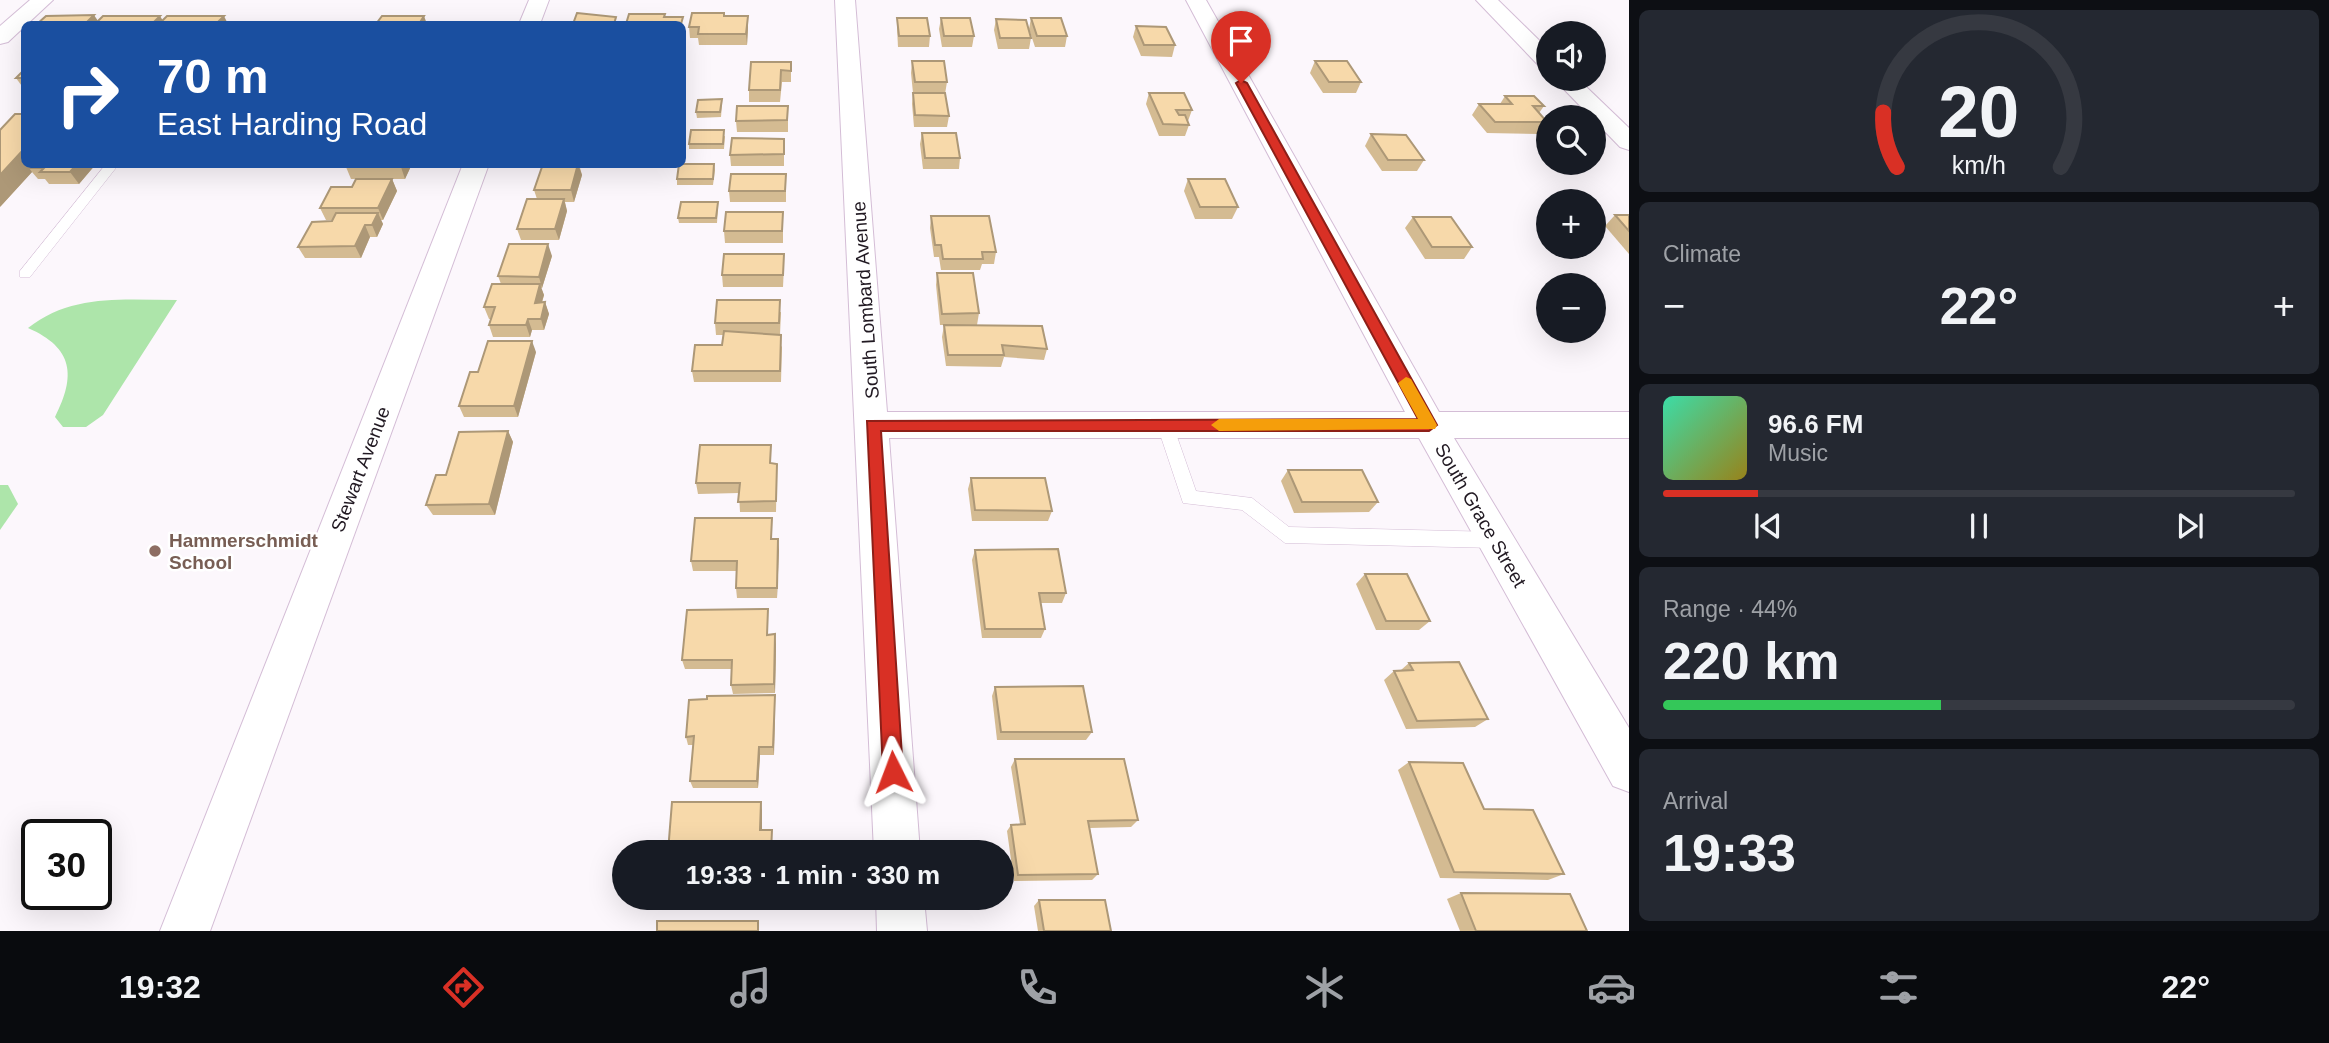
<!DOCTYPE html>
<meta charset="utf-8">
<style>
body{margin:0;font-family:Helvetica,sans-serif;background:#242831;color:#f1f3f6;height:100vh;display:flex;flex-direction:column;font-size:26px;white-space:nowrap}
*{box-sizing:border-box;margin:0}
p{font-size:23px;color:#9ea1a6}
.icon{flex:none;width:38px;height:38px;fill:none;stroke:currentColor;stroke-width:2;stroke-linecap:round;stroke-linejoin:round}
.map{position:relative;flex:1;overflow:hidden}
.drawer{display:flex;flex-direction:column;gap:10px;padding:10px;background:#0d0f14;width:700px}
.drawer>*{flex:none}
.hud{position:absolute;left:21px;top:21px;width:665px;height:147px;border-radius:10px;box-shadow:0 7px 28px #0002;background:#1a4fa0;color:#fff;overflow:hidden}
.buttons{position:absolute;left:1536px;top:21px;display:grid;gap:14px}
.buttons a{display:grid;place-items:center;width:70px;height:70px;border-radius:50%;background:#171b24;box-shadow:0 7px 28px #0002;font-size:35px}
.speed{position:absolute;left:21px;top:819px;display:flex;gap:14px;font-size:35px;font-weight:700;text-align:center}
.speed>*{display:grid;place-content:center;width:91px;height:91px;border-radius:50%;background:#171b24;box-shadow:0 7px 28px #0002;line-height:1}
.speed .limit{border:4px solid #111;border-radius:10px;background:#fff;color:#111}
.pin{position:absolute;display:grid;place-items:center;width:60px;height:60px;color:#fff;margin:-72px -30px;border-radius:50% 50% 50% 0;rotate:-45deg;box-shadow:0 0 7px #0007}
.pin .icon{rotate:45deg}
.me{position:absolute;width:77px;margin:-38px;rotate:357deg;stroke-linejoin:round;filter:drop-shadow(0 0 5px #0008)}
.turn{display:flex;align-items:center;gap:24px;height:147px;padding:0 21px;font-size:32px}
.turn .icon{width:91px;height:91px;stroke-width:2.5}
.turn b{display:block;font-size:49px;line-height:60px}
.big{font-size:52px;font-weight:700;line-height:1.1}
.drawer .tile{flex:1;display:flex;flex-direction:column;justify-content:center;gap:10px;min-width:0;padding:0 24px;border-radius:10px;background:#242831}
.drawer .dial{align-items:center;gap:0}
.dial svg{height:182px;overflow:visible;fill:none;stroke:#363941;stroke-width:7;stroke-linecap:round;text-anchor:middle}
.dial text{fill:#f1f3f6;stroke:none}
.song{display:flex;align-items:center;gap:21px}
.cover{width:84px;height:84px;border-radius:10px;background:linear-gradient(135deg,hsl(160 70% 55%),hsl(50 70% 35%))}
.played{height:7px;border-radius:4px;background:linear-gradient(90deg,#d93025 15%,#363941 15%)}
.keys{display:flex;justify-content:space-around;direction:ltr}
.heat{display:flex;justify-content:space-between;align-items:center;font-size:38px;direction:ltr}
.charge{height:10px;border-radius:5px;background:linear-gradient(90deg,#34c759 44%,#363941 0)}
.trip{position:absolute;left:612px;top:840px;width:402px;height:70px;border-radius:35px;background:#171b24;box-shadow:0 7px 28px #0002;font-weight:700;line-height:70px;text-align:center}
.tabs{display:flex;height:112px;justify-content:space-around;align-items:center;background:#090b0e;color:#9ea1a6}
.tabs .icon{width:49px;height:49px}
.tabs .selected{color:#d93025}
.tabs b{font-size:32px;color:#f1f3f6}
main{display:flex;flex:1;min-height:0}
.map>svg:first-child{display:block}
</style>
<main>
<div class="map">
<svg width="1629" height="931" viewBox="0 0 1629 931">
<rect width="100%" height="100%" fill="#fcf7fc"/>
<g fill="#ade5aa">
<path d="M177,300L103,415L86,427H63L55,417C76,376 74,348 28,328C72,293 125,300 177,300Z"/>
<polygon points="0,485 8,485 18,504 0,530"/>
</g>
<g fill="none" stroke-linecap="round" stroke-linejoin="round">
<defs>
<g id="service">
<polygon points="106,164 119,164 30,277 20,277 20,271"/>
<polygon points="1165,419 1173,425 1196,491 1252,498 1289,527 1496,532 1503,534 1505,540 1503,546 1496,548 1285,543 1242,510 1183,503 1157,425"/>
</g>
<g id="minor">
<polygon points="30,0 53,0 8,42 0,44 0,26"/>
<polygon points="529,0 549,0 540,24 519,24"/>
<polygon points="835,0 855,0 887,412 1405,412 1186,0 1206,0 1439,412 1629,412 1629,438 1454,438 1629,728 1629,792 1613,786 1419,438 889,438 920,852 874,852"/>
<polygon points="1476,0 1498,0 1549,50 1549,70 1541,68"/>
<polygon points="1554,79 1578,79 1629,128 1629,150 1620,147"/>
<polygon points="463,164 489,164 210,931 160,931"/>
<polygon points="876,898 924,898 927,931 877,931"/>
</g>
</defs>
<use href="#service" stroke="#d4bdd6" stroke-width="1"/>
<use href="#minor" stroke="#d4bdd6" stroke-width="2"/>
<use href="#service" fill="#fff" fill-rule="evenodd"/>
<use href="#minor" fill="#fff" fill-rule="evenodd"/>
</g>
<g fill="#d4bb92">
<polygon points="724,16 748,27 747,45 699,45 698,38 690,38 689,27"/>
<polygon points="897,18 930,36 929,47 898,47 897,28"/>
<polygon points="941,18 974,36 972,47 942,47 939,29"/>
<polygon points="1031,18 1067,36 1065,47 1035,47 1029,29"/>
<polygon points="996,19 1031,38 1029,49 998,49 994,30"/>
<polygon points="1136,26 1175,45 1172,57 1141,56 1133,37"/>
<polygon points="912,61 947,82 945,94 949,116 947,127 914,127 912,104 913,93 911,73"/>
<polygon points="1315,61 1361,82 1356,93 1323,93 1310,73"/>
<polygon points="791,62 791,82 782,82 780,102 749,102 749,90"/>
<polygon points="24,70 24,89 16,78"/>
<polygon points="1149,93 1192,110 1188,121 1189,125 1185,136 1159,136 1146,104"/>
<polygon points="1505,96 1544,106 1539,113 1547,122 1539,134 1487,133 1472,115 1479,104 1500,104"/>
<polygon points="722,105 721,117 697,118 696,112"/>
<polygon points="788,106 788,132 737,132 736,121"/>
<polygon points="922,133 960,158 959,169 923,169 920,144"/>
<polygon points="1371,134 1424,160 1417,171 1382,171 1365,146"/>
<polygon points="725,136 724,149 689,149 689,144"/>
<polygon points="784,139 784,166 731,166 730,155"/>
<polygon points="24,164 96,164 79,184 49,184 45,179 38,179 32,172 0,207"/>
<polygon points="412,164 405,179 351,179 346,167"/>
<polygon points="541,164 579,164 582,175 574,202 565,202 567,211 559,240 521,240 517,229 537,199 534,190 542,167"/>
<polygon points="714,164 715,170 713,185 677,185 677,179"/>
<polygon points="786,174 786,202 730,202 729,191"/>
<polygon points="392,179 397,191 383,220 381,220 383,224 377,237 370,237 361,258 305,258 298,247 333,220 326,220 320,208"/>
<polygon points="1188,179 1238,207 1232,219 1195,219 1184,191"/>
<polygon points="718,202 718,208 717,223 679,223 678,218"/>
<polygon points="783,212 783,243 725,243 724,231"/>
<polygon points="1615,215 1629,215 1629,254 1605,226"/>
<polygon points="931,216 996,252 994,264 982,264 980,270 941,270 939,257 934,257 930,228"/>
<polygon points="1413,217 1472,247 1464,259 1425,259 1405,228"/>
<polygon points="552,256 542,288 541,288 544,295 542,303 545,302 549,314 544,330 532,330 530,337 493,337 489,325 491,319 489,319 484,307 501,284 498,276"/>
<polygon points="784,266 783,287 723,287 722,275"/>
<polygon points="937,273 979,313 977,325 940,325 936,285"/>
<polygon points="781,312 780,335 772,335 782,347 781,382 694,382 692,371 722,345 723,335 716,335 715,323"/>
<polygon points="944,325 1047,349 1044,360 1004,357 1001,367 946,366 942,337"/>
<polygon points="536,352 518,417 464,417 459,406 478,372"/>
<polygon points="508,431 513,442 495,515 433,515 426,505 446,475"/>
<polygon points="771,456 771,463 777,464 776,512 740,512 739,493 698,494 696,483"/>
<polygon points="1288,470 1378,502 1369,512 1294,513 1281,481"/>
<polygon points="971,478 1052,511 1048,521 972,521 968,489"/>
<polygon points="772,518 772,539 778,539 777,598 737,598 736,588 736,571 693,571 691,561"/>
<polygon points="975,550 1066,593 1062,603 1040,603 1045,629 1041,638 982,638 972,560"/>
<polygon points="1365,574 1430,621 1419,630 1376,630 1356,584"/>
<polygon points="768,609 768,634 776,644 775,693 733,694 731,685 732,669 685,669 682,660"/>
<polygon points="1409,663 1488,719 1475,727 1406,729 1384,680 1394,671 1401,670"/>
<polygon points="995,687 1092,732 1086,740 997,740 992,696"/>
<polygon points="775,695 774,755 760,755 758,788 693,788 690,781 693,745 688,745 686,737 707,699"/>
<polygon points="1015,759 1138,820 1131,827 1090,828 1098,874 1092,880 1014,881 1007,831 1011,825 1020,824 1011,767"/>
<polygon points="1409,762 1484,809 1564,874 1548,880 1440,878 1398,770"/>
<polygon points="1461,893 1587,931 1460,931 1447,899"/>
<polygon points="663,898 771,898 771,902 667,903"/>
<polygon points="1039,900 1111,931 1038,931 1034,906"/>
</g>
<g fill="#ad9877">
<polygon points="94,15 100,24 85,24"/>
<polygon points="160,16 165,24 152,24"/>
<polygon points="224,16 228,24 216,24"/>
<polygon points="424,16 427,24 419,24"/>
<polygon points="748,16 748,27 747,45 746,34"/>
<polygon points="24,149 24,164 39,164 29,168 32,172 0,207 0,175"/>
<polygon points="77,164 96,164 79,184 70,172"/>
<polygon points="402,164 412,164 405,179 401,167"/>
<polygon points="578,164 582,175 574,202 571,190"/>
<polygon points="392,179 397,191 383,220 378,208"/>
<polygon points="564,199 567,211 559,240 555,229"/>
<polygon points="378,213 383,224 377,237 372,225"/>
<polygon points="365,225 370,237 361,258 355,246"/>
<polygon points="548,244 552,256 542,288 539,277"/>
<polygon points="540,284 544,295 538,314 535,303"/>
<polygon points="545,302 549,314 544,330 541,319"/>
<polygon points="528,319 532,330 530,337 526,325"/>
<polygon points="532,341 536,352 518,417 514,406"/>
<polygon points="508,431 513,442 495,515 489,504"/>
<polygon points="778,539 779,550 777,598 777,588"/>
<polygon points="775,634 776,644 775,693 774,684"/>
<polygon points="775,695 775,704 774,755 773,747"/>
<polygon points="759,747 760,755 758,788 757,781"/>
<polygon points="761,802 762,810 762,837 760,830"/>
</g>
<g fill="#f7d9aa" stroke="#ad9877" stroke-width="2">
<polygon points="577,13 616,17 614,24 573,24"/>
<polygon points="692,13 724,13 724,16 748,16 746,34 698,34 699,27 689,27"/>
<polygon points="629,14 665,14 664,17 683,17 681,24 626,24"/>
<polygon points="94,15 85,24 37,24 46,16"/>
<polygon points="103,16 160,16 152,24 95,24"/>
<polygon points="167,16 224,16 216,24 159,24"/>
<polygon points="382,16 424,16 419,24 376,24"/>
<polygon points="897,18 927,18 930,36 899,36"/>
<polygon points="941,18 970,18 974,36 944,36"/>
<polygon points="1031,18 1061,18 1067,36 1037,36"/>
<polygon points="996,19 1026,20 1031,38 1000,38"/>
<polygon points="1136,26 1166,27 1175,45 1144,45"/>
<polygon points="912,61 944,61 947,82 915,82"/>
<polygon points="1315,61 1347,61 1361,82 1329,82"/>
<polygon points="751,62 791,62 791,71 781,70 780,90 749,90"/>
<polygon points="24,70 24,78 16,78"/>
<polygon points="913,93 945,93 949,116 915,115"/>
<polygon points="1149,93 1184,93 1192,110 1176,110 1179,115 1185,115 1189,125 1163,124"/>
<polygon points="1505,96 1534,96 1544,106 1533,106 1547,122 1495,122 1479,104 1512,104"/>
<polygon points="722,99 720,112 696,112 698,100"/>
<polygon points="737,106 788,106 787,120 736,121"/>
<polygon points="15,114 24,114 24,149 0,175 0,130"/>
<polygon points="691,130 724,130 723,144 689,144"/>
<polygon points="922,133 956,133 960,158 925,158"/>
<polygon points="1371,134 1406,135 1424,160 1388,160"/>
<polygon points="732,138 784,139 784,154 730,155"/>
<polygon points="32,164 77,164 70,172 40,172 44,168 29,168"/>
<polygon points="347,164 402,164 401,167 346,167"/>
<polygon points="543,164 578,164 571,190 534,190"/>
<polygon points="679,164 714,164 713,179 677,179"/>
<polygon points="731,174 786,174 785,191 729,191"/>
<polygon points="356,179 392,179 378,208 320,208 331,187 352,187"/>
<polygon points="1188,179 1225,179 1238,207 1200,207"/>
<polygon points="527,199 564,199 555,229 517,229"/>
<polygon points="681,202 718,202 716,218 678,218"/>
<polygon points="726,212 783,212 782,231 724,231"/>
<polygon points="336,213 378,213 372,225 365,225 355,246 298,247 312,222 332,221"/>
<polygon points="1615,215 1629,215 1629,231"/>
<polygon points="931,216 989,216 996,252 982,252 983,259 943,259 941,245 935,245"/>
<polygon points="1413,217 1451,217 1472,247 1432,247"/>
<polygon points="509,244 548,244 539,277 498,276"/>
<polygon points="724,254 784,254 783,275 722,275"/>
<polygon points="937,273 973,273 979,313 942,314"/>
<polygon points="492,284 540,284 535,303 545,302 541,319 528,319 526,325 489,325 495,307 484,307"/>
<polygon points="717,300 780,300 779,323 715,323"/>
<polygon points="944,325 1042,326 1047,349 1002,345 1004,355 948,355"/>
<polygon points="724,331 781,335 780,371 692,371 695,345 722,345"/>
<polygon points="488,341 532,341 514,406 459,406 470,372 478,372"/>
<polygon points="508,431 489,504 426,505 436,475 446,475 459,432"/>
<polygon points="700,445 771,445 770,463 777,464 776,501 738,502 740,483 696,483"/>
<polygon points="1288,470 1362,470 1378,502 1302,502"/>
<polygon points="971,478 1045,478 1052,511 975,510"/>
<polygon points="695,518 772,518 771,539 778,539 777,588 736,588 737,561 691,561"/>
<polygon points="1058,549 1066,593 1039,593 1045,629 985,629 975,550"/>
<polygon points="1365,574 1407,574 1430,621 1386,621"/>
<polygon points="768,609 767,635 775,634 774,684 731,685 732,660 682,660 687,610"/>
<polygon points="1459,662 1488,719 1417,721 1394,671 1413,670 1409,663"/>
<polygon points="1083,686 1092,732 1001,732 995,687"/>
<polygon points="775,695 773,747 759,747 757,781 690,781 694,736 686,737 689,700 707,699 707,696"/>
<polygon points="1015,759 1124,759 1138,820 1088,821 1098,874 1018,875 1011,825 1025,824"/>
<polygon points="1409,762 1463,763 1484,809 1533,810 1564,874 1454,872"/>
<polygon points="672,802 761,802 760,830 772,830 771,852 668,852"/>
<polygon points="1461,893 1570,894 1587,931 1476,931"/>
<polygon points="1039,900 1105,900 1111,931 1044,931"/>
<rect x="657" y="921" width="101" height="10"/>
</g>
<polygon fill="#d93025" stroke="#8d1f18" stroke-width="2" points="1241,80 1247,83 1437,425 1429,431 881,431 903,772 900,779 893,782 886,779 883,772 867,421 1418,419 1236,83"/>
<polygon fill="#f59e0b" points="1406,377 1411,379 1437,425 1435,429 1219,431 1211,425 1219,419 1418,419 1398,383"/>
<circle fill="#8d6e63" stroke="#fff" stroke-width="2.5" cx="155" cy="551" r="7"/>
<g text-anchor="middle" stroke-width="5" stroke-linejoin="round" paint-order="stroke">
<g font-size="19" fill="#211922" stroke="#fff">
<text transform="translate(865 300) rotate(-94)" y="7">South Lombard Avenue</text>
<text transform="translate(360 469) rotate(-69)" y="7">Stewart Avenue</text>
<text transform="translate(1481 515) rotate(60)" y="7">South Grace Street</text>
</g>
<g font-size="19" font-weight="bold" fill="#785e54" stroke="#fff" text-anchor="start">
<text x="169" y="547">Hammerschmidt<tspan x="169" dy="22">School</tspan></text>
</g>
</g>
</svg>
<div class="buttons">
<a><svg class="icon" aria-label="sound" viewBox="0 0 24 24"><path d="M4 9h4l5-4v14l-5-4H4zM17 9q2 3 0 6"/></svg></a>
<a><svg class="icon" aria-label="search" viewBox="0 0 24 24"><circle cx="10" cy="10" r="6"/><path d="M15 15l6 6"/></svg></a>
<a>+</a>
<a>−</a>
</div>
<div class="speed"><div class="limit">30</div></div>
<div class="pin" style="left:1241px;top:83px;background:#d93025"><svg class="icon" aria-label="arrive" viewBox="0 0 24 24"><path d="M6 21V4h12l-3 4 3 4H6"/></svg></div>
<svg class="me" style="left:893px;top:772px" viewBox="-20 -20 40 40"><path d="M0-17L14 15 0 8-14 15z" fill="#d93025" stroke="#fff" stroke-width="4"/></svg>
<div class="trip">19:33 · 1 min · 330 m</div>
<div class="hud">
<div class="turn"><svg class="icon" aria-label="right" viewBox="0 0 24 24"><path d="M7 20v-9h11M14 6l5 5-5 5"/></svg><div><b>70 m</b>East Harding Road</div></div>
</div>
</div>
<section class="drawer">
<div class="tile dial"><svg viewBox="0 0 100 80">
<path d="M14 69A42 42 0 1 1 86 69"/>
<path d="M14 69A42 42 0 0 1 8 45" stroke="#d93025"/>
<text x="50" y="56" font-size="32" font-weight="700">20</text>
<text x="50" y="72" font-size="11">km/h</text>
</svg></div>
<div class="tile"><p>Climate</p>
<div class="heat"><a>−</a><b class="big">22°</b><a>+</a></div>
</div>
<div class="tile">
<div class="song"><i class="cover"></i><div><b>96.6 FM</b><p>Music</p></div></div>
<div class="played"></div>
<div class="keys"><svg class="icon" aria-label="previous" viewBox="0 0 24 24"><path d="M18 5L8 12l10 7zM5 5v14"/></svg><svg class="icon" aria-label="pause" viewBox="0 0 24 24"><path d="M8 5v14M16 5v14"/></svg><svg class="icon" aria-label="next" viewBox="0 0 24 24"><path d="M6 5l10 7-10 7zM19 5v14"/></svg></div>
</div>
<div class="tile"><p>Range · 44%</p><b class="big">220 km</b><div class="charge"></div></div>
<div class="tile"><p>Arrival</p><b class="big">19:33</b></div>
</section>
</main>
<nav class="tabs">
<b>19:32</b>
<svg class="icon selected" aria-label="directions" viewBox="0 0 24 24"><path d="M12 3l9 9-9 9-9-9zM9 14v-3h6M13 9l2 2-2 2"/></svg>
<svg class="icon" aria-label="music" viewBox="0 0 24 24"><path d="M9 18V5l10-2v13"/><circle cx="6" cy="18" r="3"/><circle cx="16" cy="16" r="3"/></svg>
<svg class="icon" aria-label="phone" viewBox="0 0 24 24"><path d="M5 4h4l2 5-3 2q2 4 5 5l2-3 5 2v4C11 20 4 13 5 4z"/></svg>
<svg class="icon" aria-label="climate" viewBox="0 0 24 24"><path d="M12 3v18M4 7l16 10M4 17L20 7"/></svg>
<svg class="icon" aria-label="car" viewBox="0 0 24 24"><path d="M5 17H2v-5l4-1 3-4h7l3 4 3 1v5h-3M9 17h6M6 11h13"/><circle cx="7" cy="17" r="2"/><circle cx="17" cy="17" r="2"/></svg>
<svg class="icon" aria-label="filters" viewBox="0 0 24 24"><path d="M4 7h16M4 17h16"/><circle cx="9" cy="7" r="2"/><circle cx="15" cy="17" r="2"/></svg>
<b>22°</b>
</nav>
